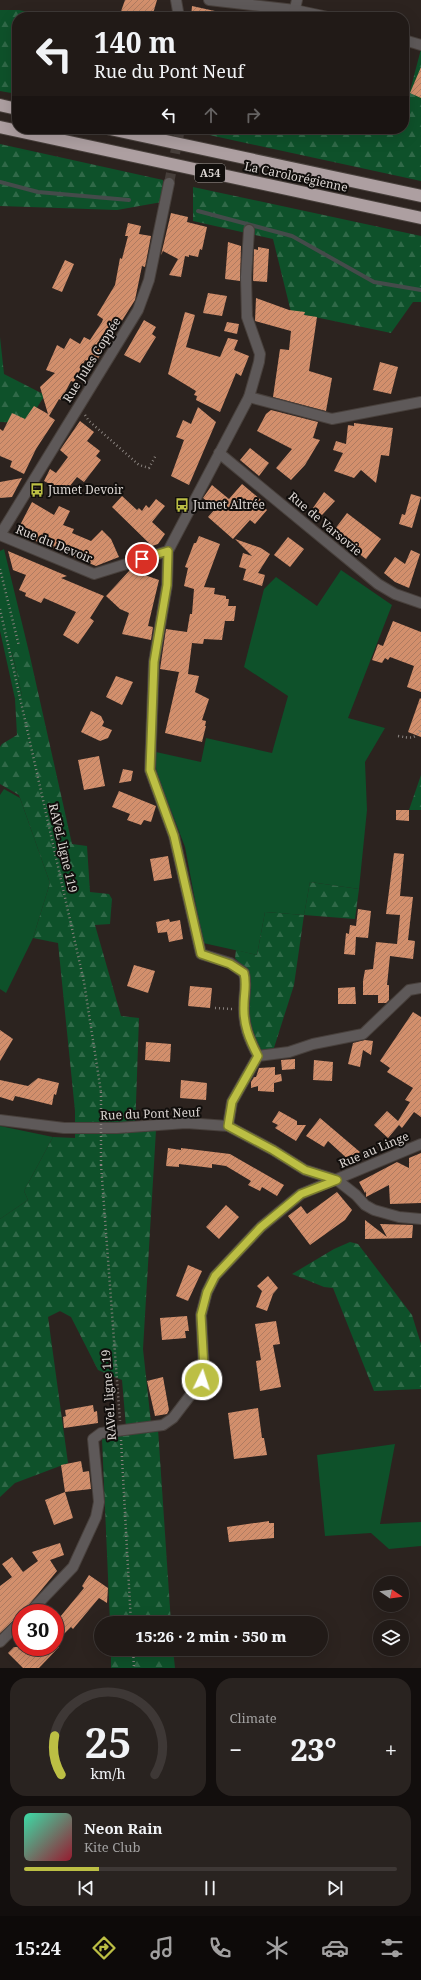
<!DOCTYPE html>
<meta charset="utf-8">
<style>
body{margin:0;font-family:"Noto Serif",serif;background:#292320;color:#f1f3f6;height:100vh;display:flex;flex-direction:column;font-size:15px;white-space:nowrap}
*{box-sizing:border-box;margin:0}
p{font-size:13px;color:#a2a1a1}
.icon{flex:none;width:22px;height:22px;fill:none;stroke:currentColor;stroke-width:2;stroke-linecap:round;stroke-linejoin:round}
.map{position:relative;height:1668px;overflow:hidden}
.sheet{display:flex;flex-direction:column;gap:10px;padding:10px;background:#120e0d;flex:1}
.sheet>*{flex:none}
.top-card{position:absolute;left:12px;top:12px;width:397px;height:122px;border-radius:16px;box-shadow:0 4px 16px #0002,0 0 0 1px #3e3836;background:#211a17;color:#f1f3f6;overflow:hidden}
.needle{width:26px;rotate:103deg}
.tools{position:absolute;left:373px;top:1576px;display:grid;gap:8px}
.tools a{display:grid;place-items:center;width:36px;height:36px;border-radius:50%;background:#211a17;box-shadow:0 4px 16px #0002,0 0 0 1px #3e3836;font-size:20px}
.speed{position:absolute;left:12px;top:1604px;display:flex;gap:8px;font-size:20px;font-weight:700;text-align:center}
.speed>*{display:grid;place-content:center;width:52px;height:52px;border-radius:50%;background:#211a17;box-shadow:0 4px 16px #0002,0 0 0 1px #3e3836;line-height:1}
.speed .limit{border:6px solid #d22;background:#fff;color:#111}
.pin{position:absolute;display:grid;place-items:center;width:34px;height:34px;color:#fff;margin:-17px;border:2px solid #fff;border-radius:50%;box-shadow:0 1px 4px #0007}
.me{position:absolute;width:44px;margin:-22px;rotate:4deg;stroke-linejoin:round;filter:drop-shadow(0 0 3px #0008)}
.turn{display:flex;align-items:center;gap:14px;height:84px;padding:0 16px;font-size:18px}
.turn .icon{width:52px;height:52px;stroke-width:2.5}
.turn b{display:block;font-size:28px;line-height:34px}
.lanes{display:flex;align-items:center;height:38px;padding:0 16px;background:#0003;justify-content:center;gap:20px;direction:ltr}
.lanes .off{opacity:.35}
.big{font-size:30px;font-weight:800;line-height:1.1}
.sheet .card{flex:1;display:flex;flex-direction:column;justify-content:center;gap:6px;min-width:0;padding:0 14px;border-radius:16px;background:#292320}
.sheet .dial{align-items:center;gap:0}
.dial svg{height:104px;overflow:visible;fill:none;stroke:#3e3836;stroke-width:7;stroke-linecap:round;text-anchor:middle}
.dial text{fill:#f1f3f6;stroke:none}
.song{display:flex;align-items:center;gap:12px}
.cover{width:48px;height:48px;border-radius:6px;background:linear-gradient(135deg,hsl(160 70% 55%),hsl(350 70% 35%))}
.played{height:4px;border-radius:2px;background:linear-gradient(90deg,#bcbf44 20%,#3e3836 20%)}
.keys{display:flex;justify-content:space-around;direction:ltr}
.heat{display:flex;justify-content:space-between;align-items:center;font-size:22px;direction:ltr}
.sheet .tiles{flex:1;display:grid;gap:10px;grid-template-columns:1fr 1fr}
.card:last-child{grid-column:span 2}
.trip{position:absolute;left:94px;top:1616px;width:234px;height:40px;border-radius:20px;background:#211a17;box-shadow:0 4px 16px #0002,0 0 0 1px #3e3836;font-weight:800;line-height:40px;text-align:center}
.tabs{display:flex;height:64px;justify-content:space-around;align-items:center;background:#0d0a09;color:#a2a1a1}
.tabs .icon{width:28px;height:28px}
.tabs .current{color:#bcbf44}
.tabs b{font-size:18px;color:#f1f3f6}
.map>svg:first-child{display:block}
</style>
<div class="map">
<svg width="421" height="1668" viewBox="0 0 421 1668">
<defs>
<pattern id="forest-firs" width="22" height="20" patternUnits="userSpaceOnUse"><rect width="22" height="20" fill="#0e512a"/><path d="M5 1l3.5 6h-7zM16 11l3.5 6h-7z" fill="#306948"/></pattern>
<pattern id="building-hatch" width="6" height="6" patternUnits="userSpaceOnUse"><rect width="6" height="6" fill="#d28f6c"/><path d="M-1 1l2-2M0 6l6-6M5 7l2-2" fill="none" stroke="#ae7b61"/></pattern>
</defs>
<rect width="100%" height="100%" fill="#2c231f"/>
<g fill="#0e512a">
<polygon points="4,549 29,652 12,653 22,695 15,699 0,631 0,551"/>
<polygon points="341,570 392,605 348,718 385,728 365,762 367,810 359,889 310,882 304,915 265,912 257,955 203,943 185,847 157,774 155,762 156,752 201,762 206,738 272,753 288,696 244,667 264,589 276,577 317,606"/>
<polygon points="4,789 20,798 50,883 33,938 6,993 0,989 0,795"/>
<polygon points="0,1126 53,1137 24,1191 28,1200 0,1219"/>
<polygon points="395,1444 380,1524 421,1522 421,1546 389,1549 371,1533 325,1536 317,1455"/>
</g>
<g fill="url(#forest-firs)">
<polygon points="0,10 19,10 52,17 17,17 17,94 0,91"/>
<polygon points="421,49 421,181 191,131 192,129 404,129 404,114"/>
<polygon points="0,144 163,180 162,202 117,210 0,206"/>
<polygon points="193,187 421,236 421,302 413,302 391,333 291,312 273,239 193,221"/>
<polygon points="0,337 4,374 45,395 27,423 0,422"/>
<polygon points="12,652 29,652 72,844 87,846 90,892 109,894 112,899 110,924 95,925 121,1016 139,1018 135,1131 156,1130 143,1349 151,1423 126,1427 122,1380 98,1370 71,1317 60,1311 48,1317 68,1463 15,1483 0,1497 0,1219 28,1200 24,1191 53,1137 75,1138 75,1111 58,943 33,938 50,883 19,795 0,784 0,747 2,744 17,735 15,699 22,695"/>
<polygon points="421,774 421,810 409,810 421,775"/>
<path d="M310,882L359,889L355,919L304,915L294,985L273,1051L259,1052C256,1043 248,1030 248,1020C247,989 260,985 235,958L236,950L257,955L265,912L304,915Z"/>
<polygon points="350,1242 358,1244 412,1315 421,1344 421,1389 374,1391 333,1288 324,1287 292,1274 334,1249"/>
<polygon points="158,1429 171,1623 110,1623 102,1439"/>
<polygon points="111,1649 173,1649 175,1668 111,1668"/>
</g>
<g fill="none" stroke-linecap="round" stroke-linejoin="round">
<g stroke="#444b4a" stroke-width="4">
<polyline points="0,182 38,192 129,200"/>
<polyline points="198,211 292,236 374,282 421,290"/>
</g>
</g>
<g fill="url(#building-hatch)">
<polygon points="125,0 157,0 152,17 119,17"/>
<polygon points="192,6 224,13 224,17 191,17"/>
<polygon points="421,67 421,98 410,93"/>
<polygon points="171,213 188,217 187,222 207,227 202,250 200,249 198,257 189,255 189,257 185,256 181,277 169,275 178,259 163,251 161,255"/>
<polygon points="128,223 141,226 139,234 151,236 145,267 142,266 135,300 94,365 85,360 74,382 71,381 61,400 59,399 49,416 55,420 36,449 24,474 10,467 12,461 0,456 0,429 3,431 12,413 25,419 34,406 48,414 40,387 55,373 46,370 57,345 64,349 70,338 80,344 84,337 90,340 102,322 103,319 97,315 115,285 120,258 122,259 128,236 125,236"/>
<polygon points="228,242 241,246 240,281 225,279"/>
<polygon points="258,247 269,249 267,282 253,281 254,249 258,250"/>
<polygon points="65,260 74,264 62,292 52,288"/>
<polygon points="208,293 227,296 222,316 203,313"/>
<polygon points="256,298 289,310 305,312 304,315 317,317 309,371 332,378 326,411 273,397 280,349 289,350 291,331 255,321"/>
<polygon points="185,312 195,315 186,347 220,357 228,338 238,340 234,350 249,356 241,376 236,373 220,412 196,400 197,396 194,395 196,391 168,374"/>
<polygon points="144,320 156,327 152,334 156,337 140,363 124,355"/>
<polygon points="227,322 239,324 237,334 224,331"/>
<polygon points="380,362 398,367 391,394 373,390"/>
<polygon points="198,407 216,422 189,485 171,476 184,440 176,437 183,420 191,424"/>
<polygon points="271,410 318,422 313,438 320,440 305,465 291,480 276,468 292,449 257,431 266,414"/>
<polygon points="80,421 94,432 87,441 100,451 96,456 101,460 84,482 77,477 65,492 44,481 50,469 56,473 68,457 60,450"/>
<polygon points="354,423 393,428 389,456 381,455 376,483 361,470 354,478 334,471 343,453 333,450 336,441 346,444 348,425 354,426"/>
<polygon points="250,448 269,463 259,476 240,460"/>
<polygon points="22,478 12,497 0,498 0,482"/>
<polygon points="242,484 261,500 258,502 267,510 255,524 250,520 233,539 208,517 216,508 203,498 212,485 229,499"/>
<polygon points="324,492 335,501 322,515 313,508"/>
<polygon points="411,494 421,497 412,528 399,524 402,514 405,515"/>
<polygon points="122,496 137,510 139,508 142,511 146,505 149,508 156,499 165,506 152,522 165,534 158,544 152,546 112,507"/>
<polygon points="32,502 54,515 59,506 70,511 63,525 74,529 72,533 91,541 102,530 111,539 119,557 96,566 31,539 17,531"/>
<polygon points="347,513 381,539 366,559 332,533"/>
<polygon points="199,536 220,544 204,587 215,588 214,594 226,596 226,599 229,599 228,606 236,606 234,621 225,621 222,640 204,639 203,644 192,643 188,674 199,676 195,692 209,699 202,720 206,721 205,726 206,726 202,742 165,733 179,672 160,669 166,629 187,632 190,614 192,614 194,589 184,586 188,568 185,567 194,543 196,543"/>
<polygon points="288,537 304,549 290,567 274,555"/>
<polygon points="235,539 261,548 270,554 258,573 265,575 262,586 243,580 246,569 239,567 243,553 252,556"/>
<polygon points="411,550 420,554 409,588 395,582 384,573 395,557 405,564"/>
<polygon points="8,551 67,576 61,578 104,596 90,618 94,621 78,644 63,635 76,612 44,598 41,603 25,596 26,593 19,590 26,575 13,570"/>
<polygon points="130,570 159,580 148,626 153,627 151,640 122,634 129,613 120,609 106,596"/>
<polygon points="393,621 421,632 421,692 407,687 414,666 390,657 388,660 385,658 382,663 372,660 378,644 383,646"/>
<polygon points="116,676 133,682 122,705 106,697"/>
<polygon points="420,698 421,699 421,737 408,732"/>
<polygon points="91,711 101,716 104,722 102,726 112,730 108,738 100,741 81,732"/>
<polygon points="99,756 105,786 84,790 78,760"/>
<polygon points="123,769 133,771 131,781 119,783"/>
<polygon points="119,791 156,806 151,822 144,820 141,825 127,820 130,814 112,807"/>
<polygon points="396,810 409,810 409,821 396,820"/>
<polygon points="394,853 404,854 400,896 413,897 408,940 415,941 413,959 390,956 387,985 389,985 389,1000 386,1003 378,1003 378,995 363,995 363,981 365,970 373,969 376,942 397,944 400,915 386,914"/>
<polygon points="168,856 172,878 154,881 150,859"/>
<polygon points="358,909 371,911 368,938 356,937 355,955 344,954 346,933 349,934 350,925 356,926"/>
<polygon points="169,919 170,922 180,920 183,939 169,942 167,932 158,933 156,922"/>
<polygon points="134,965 155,971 148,993 127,986"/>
<polygon points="190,986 212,988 210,1008 188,1006"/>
<polygon points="355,987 356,1004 338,1004 338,988"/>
<polygon points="413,1012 421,1017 421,1117 414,1112 402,1128 399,1125 388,1138 374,1125 387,1111 398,1121 410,1102 405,1100 413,1088 387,1072 390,1068 380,1061"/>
<polygon points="0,1030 13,1039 0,1061"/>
<polygon points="365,1040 373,1041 371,1055 363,1050 360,1067 348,1064 353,1043"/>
<polygon points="146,1042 171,1044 170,1062 145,1060"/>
<polygon points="295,1059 295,1069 282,1070 281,1060"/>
<polygon points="314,1060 333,1062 332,1081 313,1080"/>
<polygon points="275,1067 275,1075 281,1074 282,1081 274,1083 274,1092 258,1091 258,1086 251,1088 251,1082 254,1077 256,1077 259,1068"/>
<polygon points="38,1078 59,1083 56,1095 54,1094 52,1105 15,1096 13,1101 0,1097 0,1080 28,1086"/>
<polygon points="181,1080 207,1083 206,1100 180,1098"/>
<polygon points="279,1111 297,1121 297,1125 306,1125 296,1141 275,1128 278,1125 272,1122"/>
<polygon points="320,1118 360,1152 351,1162 328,1141 324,1147 306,1136"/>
<polygon points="168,1148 181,1150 181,1148 230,1154 284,1185 277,1196 262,1187 260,1191 248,1185 251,1181 226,1166 212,1164 212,1168 179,1164 179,1167 166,1166"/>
<polygon points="421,1153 421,1203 390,1204 389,1185 366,1197 366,1191 365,1193 359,1182 397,1162 409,1168 409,1158"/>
<polygon points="337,1192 352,1210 345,1220 310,1245 288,1216 301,1206 307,1214"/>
<polygon points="226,1205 239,1217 219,1239 206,1227"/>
<polygon points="365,1220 387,1237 380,1224 413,1225 412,1238 365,1239"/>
<polygon points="188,1265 202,1271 188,1301 176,1296"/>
<polygon points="268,1276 278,1288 273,1294 267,1311 256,1307 262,1291 257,1286"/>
<polygon points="187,1316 189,1331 185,1331 186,1338 162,1340 160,1318"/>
<polygon points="276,1321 280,1344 273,1345 281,1387 260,1391 256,1361 261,1360 255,1324"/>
<polygon points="163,1377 169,1410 167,1414 155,1416 147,1381"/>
<polygon points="93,1405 94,1412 97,1411 98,1423 64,1428 63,1417 66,1416 65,1410"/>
<polygon points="258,1408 262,1438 264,1438 267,1455 234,1459 228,1413"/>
<polygon points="81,1461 83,1472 89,1471 91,1489 65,1492 61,1465"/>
<polygon points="65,1492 73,1518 54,1525 45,1500"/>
<polygon points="269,1521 269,1523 274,1523 274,1538 229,1542 227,1527"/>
<polygon points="60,1543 64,1555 50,1560 57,1571 23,1612 0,1633 0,1586 12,1577 2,1564 12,1557 23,1572 38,1561 32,1552"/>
<polygon points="89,1575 108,1588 107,1603 99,1598 73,1629 71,1627 55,1643 55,1623 84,1588 82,1586"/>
<polygon points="14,1647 59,1647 39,1668 23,1668 8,1653"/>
</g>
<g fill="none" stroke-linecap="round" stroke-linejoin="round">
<polyline stroke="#463e3a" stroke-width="10" stroke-dasharray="10 5" stroke-linecap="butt" points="169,183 180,129"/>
<defs>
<g id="minor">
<polyline points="176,0 179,17"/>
<polyline points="209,0 295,10 328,17"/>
<polyline points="293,17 297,0"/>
<polyline points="404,40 421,45"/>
<path d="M249,230L246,277L247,317L260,354L259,362L249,397L168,551L167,585L154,662L150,770L174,836L201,954L230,963L244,973C247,984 244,994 244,1005C243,1025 249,1039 258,1056"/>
<polyline points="249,397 332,419 421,402"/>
<polyline points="219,453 378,584 395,594 421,603"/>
<polyline points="0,535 138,310 149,280 169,183"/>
<polyline points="0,535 94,574 168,551"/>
<polyline points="0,1120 64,1128 117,1128 186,1123 228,1126 273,1150 305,1170 337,1180 356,1195 365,1205 374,1210 399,1217 421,1219"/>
<polyline points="228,1126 232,1102 258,1056 289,1052 313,1044 363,1034 409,990 421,988"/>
<polyline points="29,1613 73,1567 96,1517 99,1502 93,1439 101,1433 163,1425 173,1418 202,1380 204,1369 201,1315 207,1292 215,1276 261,1227 301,1194 421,1144"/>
<polyline points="0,1642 21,1621"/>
</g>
<g id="highway">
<polyline points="0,105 17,109"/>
<polyline points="0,127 421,218"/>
<polyline points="110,129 421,196"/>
</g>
</defs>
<use href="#minor" stroke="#48403c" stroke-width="12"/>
<use href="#highway" stroke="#48403c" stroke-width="14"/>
<g stroke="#88817d" stroke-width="2.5" stroke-dasharray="1 3" stroke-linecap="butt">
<polyline points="85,415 89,421 139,465 149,468 156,455"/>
<polyline points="0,569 19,646"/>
<polyline points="0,609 84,982 101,1092"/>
<path d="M398,736C410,738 416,740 421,728"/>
<polyline points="215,1008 233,1009"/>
<polyline points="101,1165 120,1421"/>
<polyline points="121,1440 131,1623"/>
<polyline points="133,1649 134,1668"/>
</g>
<use href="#minor" stroke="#5e5959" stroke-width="10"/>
<use href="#highway" stroke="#ad9fa1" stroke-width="12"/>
<polyline stroke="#88817d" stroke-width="2.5" stroke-dasharray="1 3" stroke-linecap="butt" points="101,1092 101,1165"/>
</g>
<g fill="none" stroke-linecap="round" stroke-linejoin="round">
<defs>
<path id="route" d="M142,559L168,551L167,585L154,662L150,770L174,836L201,954L230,964L244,973C247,984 244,994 244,1005C243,1024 249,1039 258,1056L232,1102L228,1126L273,1150L305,1170L337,1180L301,1194L261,1227L215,1276L207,1292L201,1315L204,1369L202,1380"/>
</defs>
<use href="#route" stroke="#7a7c2c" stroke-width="10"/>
<use href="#route" stroke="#bcbf44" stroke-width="7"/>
</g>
<defs>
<symbol id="bus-bare" viewBox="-9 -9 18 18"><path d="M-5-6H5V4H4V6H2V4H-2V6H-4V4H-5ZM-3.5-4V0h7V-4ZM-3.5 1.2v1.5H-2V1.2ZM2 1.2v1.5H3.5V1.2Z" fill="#bcbf44" stroke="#110e0c" stroke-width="2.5" paint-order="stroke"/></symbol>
</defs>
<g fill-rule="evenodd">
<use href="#bus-bare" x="27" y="480" width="20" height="20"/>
<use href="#bus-bare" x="172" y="495" width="20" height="20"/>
</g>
<g text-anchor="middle" stroke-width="4" stroke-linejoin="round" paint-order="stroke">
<rect fill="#110e0c" stroke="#9f9a97" stroke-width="1" x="195" y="164" width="30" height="18" rx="3"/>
<g font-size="11" font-weight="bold" fill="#dcd6d3">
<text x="210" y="177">A54</text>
</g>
<g font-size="12" fill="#dcd6d3" stroke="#110e0c">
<text transform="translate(296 177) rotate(12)" y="4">La Carolorégienne</text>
<text transform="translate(92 360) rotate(-58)" y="4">Rue Jules Coppée</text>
<text transform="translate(325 524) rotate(40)" y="4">Rue de Varsovie</text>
<text transform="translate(54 544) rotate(22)" y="4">Rue du Devoir</text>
<text transform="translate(63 848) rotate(77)" y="4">RAVeL ligne 119</text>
<text transform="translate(150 1114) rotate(-2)" y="4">Rue du Pont Neuf</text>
<text transform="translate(374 1150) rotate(-23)" y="4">Rue au Linge</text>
<text transform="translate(109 1395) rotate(-94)" y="4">RAVeL ligne 119</text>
</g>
<g font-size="12" fill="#dcd6d3" stroke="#110e0c" text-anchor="start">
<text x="48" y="494">Jumet Devoir</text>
<text x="193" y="509">Jumet Altrée</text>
</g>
</g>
</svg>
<div class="tools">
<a><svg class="needle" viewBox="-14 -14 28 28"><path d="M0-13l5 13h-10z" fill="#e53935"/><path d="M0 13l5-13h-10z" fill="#a2a1a1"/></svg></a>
<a><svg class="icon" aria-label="layers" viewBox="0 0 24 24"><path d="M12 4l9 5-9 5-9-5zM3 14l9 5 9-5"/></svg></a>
</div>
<div class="speed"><div class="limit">30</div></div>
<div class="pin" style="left:142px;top:559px;background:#d93025"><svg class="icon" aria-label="arrive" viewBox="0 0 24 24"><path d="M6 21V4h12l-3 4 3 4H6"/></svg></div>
<svg class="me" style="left:202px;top:1380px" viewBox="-20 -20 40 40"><circle r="17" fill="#bcbf44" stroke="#fff" stroke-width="3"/><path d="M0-11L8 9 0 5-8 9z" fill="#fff"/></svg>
<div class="trip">15:26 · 2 min · 550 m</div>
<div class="top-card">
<div class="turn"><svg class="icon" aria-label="left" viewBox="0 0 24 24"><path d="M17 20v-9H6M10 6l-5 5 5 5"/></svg><div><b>140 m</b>Rue du Pont Neuf</div></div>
<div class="lanes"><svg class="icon" aria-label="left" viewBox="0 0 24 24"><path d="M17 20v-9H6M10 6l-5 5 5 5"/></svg><svg class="icon off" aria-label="ahead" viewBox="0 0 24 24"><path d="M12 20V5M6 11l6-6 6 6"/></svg><svg class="icon off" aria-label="right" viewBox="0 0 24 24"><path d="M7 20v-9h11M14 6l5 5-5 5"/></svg></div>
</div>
</div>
<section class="sheet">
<div class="tiles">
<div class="card dial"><svg viewBox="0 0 100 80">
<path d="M14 69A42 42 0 1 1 86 69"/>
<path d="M14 69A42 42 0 0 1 9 39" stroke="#bcbf44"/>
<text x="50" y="56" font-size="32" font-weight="700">25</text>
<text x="50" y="72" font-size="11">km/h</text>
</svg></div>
<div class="card"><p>Climate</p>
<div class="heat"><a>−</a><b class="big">23°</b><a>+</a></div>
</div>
<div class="card">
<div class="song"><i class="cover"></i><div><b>Neon Rain</b><p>Kite Club</p></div></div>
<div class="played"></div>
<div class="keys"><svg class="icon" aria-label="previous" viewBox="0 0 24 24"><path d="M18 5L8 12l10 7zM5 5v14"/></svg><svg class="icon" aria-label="pause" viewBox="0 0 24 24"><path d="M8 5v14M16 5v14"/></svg><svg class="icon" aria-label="next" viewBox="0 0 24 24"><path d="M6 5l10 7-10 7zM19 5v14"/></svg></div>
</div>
</div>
</section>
<nav class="tabs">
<b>15:24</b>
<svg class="icon current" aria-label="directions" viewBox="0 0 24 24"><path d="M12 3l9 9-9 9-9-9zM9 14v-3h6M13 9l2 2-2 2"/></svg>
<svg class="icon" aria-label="music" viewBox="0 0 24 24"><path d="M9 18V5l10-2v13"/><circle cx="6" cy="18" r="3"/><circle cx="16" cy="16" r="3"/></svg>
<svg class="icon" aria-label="phone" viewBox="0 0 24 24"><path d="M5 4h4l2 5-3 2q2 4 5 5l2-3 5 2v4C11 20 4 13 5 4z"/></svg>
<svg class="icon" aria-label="climate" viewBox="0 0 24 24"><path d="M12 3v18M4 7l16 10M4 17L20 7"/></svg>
<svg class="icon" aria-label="car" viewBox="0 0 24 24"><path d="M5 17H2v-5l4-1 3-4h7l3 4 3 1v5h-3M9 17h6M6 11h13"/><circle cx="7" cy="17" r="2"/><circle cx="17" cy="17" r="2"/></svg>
<svg class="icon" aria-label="filters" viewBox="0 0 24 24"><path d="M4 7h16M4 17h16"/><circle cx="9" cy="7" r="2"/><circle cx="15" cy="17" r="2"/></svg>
</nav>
